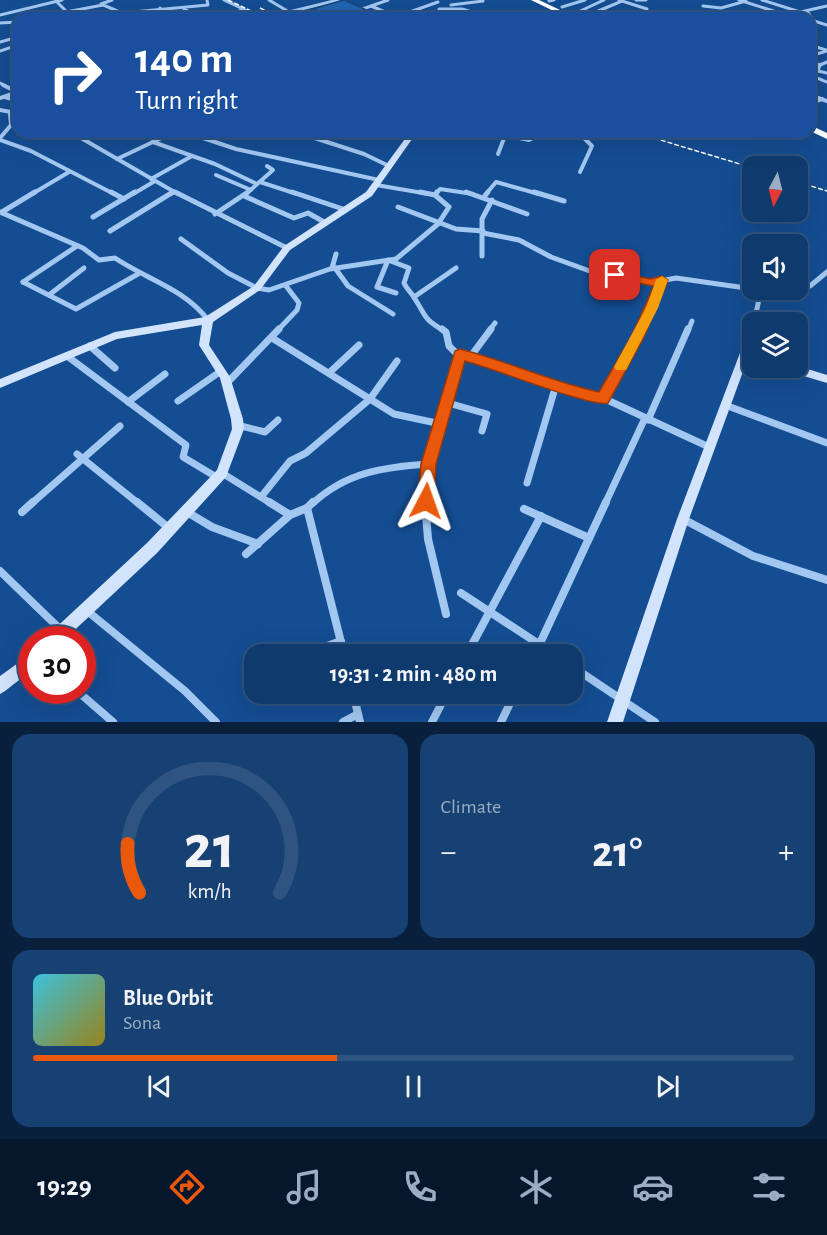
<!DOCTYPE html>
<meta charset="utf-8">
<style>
body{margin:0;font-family:"Alegreya Sans",sans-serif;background:#184173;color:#f1f3f6;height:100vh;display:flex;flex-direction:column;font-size:22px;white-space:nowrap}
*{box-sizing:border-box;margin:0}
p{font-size:20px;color:#9badc2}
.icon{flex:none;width:33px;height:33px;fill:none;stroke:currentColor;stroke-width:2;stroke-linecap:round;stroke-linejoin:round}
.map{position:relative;height:722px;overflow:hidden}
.sheet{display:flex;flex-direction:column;gap:12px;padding:12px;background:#08203c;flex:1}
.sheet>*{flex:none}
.banner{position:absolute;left:12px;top:12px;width:804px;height:126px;border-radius:18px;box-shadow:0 6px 24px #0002,0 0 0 2px #2f5481;background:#1a4fa0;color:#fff;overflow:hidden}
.needle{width:39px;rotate:187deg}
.fabs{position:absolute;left:742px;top:156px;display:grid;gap:12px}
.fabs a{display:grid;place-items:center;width:66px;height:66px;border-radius:12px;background:#0f3a6e;box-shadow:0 6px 24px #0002,0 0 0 2px #2f5481;font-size:30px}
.speed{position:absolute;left:18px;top:626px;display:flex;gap:12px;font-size:30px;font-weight:700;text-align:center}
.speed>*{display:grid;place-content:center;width:78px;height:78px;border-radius:50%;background:#0f3a6e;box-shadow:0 6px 24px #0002,0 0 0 2px #2f5481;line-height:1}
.speed .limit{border:9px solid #d22;background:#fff;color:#111}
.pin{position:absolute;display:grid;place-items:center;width:51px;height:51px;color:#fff;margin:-26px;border-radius:12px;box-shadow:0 3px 9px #0006}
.me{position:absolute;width:66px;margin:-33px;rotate:4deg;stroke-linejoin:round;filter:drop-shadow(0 0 4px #0008)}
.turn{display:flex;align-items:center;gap:21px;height:126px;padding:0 24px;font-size:27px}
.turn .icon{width:78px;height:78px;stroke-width:2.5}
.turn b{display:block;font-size:42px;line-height:51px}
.big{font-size:45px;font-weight:600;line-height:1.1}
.sheet .card{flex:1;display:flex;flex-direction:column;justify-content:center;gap:9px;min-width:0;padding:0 21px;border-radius:18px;background:#184173}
.sheet .dial{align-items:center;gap:0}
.dial svg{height:156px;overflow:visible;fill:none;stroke:#2f5481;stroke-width:7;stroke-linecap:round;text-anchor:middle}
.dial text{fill:#f1f3f6;stroke:none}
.song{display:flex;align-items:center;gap:18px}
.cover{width:72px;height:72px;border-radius:9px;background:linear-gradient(135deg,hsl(190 70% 55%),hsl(50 70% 35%))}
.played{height:6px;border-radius:3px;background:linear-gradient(90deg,#ea580c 40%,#2f5481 40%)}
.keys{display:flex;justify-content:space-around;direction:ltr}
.heat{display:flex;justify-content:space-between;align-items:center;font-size:33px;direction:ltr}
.sheet .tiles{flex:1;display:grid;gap:12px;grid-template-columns:1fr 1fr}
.card:last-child{grid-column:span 2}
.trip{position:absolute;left:244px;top:644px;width:339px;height:60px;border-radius:18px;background:#0f3a6e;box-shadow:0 6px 24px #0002,0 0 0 2px #2f5481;font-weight:600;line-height:60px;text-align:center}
.tab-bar{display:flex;height:96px;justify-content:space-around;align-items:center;background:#06172c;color:#9badc2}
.tab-bar .icon{width:42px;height:42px}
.tab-bar .current{color:#ea580c}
.tab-bar b{font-size:27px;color:#f1f3f6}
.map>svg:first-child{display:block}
</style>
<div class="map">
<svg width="827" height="722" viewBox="0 0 827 722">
<rect width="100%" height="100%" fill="#144d92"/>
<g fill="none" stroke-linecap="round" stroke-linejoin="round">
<g stroke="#a2c7f1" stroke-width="3">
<polyline points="112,0 101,4 122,13 208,5 207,0"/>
<polyline points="224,0 262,18"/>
<polyline points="269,0 289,12 338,0"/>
<polyline points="619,0 647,9"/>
<polyline points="636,0 646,0"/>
<polyline points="739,0 786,15"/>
<polyline points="762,0 800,12"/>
<polyline points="56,1 68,13 79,18"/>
<polyline points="549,1 554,0"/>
<polyline points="451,5 483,1"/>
<polyline points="371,6 397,17"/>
<polyline points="703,6 721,8 746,1"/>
<polyline points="562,7 585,0"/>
<polyline points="160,8 167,17 163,18"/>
<polyline points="184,9 200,17"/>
<polyline points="439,9 462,9 491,18"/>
<polyline points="357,11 388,0"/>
<polyline points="807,11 814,21 827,25"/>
<polyline points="66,12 103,5"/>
<polyline points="289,12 300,18"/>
<polyline points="576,13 604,0"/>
<polyline points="685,13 708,18"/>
<polyline points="666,14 678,18"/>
<polyline points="748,14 764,18"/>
<polyline points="0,15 62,0"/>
<polyline points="44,16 47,18"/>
<polyline points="584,17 622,1"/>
<polyline points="221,18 242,10"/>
<polyline points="393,18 438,2"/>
<polyline points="774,18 827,6"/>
<polyline points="0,23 18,22"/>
<polyline points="0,42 18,37"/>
<polyline points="810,45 826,50"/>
<polyline points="0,51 18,45"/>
<polyline points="810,56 827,51"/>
<polyline points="810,62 821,65"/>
<polyline points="818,71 820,65 827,62"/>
<polyline points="810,74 818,71 827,73"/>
<polyline points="810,75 827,82"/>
<polyline points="0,83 6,86"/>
</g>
<g stroke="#a2c7f1" stroke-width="4">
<polyline points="3,85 17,92"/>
<polyline points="810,95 827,101"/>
<polyline points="5,97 18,101"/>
<polyline points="0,98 18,92"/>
<polyline points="810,104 822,99"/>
<polyline points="0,110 11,112"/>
<polyline points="185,132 236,149 379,180"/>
<polyline points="296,132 364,154 389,166"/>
<polyline points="442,132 460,135"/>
<polyline points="578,132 592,146 580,172"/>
<polyline points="716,132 723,134"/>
<polyline points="504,135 529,140 542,132"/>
<polyline points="0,138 11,125 10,113 18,108"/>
<polyline points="81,138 178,194"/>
<polyline points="0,140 31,151 114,194"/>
<polyline points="153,142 215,164 257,184"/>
<polyline points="498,154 506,133"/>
<polyline points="117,159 174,132"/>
<polyline points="216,175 251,190"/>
<polyline points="151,179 192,156"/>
<polyline points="260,182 297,194"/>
<polyline points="376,185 429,194"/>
<polyline points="32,194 69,172"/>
<polyline points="133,194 155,181"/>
<polyline points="171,194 174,192"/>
<polyline points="246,194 273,170 267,166"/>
<polyline points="436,194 440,189 473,194"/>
<polyline points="486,194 496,182 539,194"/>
</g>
<g stroke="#a2c7f1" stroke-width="5">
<polyline points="111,192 124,199"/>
<polyline points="175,192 287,248"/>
<polyline points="292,192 346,210"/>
<polyline points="466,192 527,214"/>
<polyline points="534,192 564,201"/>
<polyline points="435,195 437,192"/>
<polyline points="244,196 294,218 308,213 326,223"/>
<polyline points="484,197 488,192"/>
<polyline points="398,207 456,229 483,231"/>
<path d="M0,212L83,248L99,260L115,258C146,279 185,289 208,320"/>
<polyline points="2,212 35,192"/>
<polyline points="215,214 248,192"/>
<polyline points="93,217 135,192"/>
<polyline points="110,231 173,192"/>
<polyline points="483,233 519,240 551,257 598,274 650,283 676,278 753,289"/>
<polyline points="181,239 228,273 257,288 269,290 330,269 396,259 438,224 449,207 435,195 420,192"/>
<polyline points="482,256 482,219 492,200"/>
<polyline points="332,268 336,254"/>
<polyline points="335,268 348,286 393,314"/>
<polyline points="23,282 76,309 138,274"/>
<polyline points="23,282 77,246"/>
<polyline points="798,288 810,286 827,272"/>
<polyline points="758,291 784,290"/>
<path d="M396,293L377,287L388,260L409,268L404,283C407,290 412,293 415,299C428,319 422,317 444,331"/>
<polyline points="49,295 84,268"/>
<polyline points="414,297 456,268"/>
<polyline points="754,322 760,295 755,290"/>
<polyline points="277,331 297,310 299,303 286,286"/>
<polyline points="489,331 495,323"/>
<polyline points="641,331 662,280"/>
<polyline points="688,331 692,321"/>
<polyline points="751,331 753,324"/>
</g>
<g stroke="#a2c7f1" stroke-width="7">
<polyline points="442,329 446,332 449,346 458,355"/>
<polyline points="272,338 394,414 441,424"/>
<polyline points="90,346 115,368"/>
<polyline points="745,353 752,329"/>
<polyline points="67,356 186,445 183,457 218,478"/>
<polyline points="471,356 491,329"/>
<polyline points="329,373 359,345"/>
<polyline points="227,383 279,329"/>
<polyline points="603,398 641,329"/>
<polyline points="178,401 221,371"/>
<polyline points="128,402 165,374"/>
<polyline points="448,403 487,414 482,431"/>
<polyline points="725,405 827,443"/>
<polyline points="648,420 688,329"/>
<polyline points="237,425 265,432 278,420"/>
<polyline points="77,454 139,504"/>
<polyline points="222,473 272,504"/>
<polyline points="527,483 556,385"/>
<polyline points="261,497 290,461 306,453 370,399 397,361"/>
<polyline points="31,504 120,426"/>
<path d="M312,504C346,472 384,467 429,464"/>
<polyline points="425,504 429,463 458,355 477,357 581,394 603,398 709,447"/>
<polyline points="605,504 645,418"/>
</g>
<g stroke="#a2c7f1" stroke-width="8">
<polyline points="137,502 170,529"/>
<polyline points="269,502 290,515 307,508 344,654"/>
<polyline points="425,502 428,539 446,614"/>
<polyline points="307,508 313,502"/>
<polyline points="524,509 589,538"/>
<polyline points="22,512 33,502"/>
<polyline points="187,512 212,527 258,544"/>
<polyline points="683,519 753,556 827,580"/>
<polyline points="246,554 290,515"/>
<polyline points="0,571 62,631"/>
<polyline points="461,593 554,654"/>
<polyline points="86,610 185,691 216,722"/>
<polyline points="305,654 341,641"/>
<polyline points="467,654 541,516"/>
<polyline points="535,654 606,502"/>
<polyline points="573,667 655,722"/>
<polyline points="249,681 255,677"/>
<polyline points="76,690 113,722"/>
<polyline points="353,693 360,722"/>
<polyline points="343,722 358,714"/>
<polyline points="432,722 447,693"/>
<polyline points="501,722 515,693"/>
</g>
<g fill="#d1e4fc" fill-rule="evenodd">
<polygon points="410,132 417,132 372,196 290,250 260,290 213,322 209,345 230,377 243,419 244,429 226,477 157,553 65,639 47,639 49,634 147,543 217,470 232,429 231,419 220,378 199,345 202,325 117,339 0,388 0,379 115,332 205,317 254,286 284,246 366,192"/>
<polygon points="745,349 753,351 753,359 748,358 689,519 623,722 607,722 677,519 740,353"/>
<polygon points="798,366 827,375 827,383 787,371 786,368 798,368"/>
<polygon points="32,653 32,670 5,691 0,694 0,676"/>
</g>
<g fill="#fff" fill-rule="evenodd">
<polygon points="531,0 539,0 577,18 568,18"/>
<polygon points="810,125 827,133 827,139 810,131"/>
</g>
<g stroke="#fff" stroke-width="1.5" stroke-dasharray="5 2" stroke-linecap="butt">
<polyline points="228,0 266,18"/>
<polyline points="260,8 281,18"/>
<polyline points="634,132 753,168"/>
<polyline points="798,182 827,191"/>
</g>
</g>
<polygon fill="#1d5698" points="312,9 382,17 404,18 313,18"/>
<polygon fill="#2264b1" stroke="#18467c" stroke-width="1.5" points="344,0 382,17 396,14 404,18 341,18 312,9"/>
<path fill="#ea580c" stroke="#983908" stroke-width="1.5" d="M615,271L650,279L662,276L668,280L644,337L608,403C592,408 490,367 465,361L436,464L434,501L432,506L426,508L420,506L418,501L421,464L455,351L460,349C507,361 552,382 599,392L631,337L654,286L610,278L609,275Z"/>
<polygon fill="#f59e0b" points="662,276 668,280 658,308 626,370 616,370 614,367 646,308 656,280"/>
</svg>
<div class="fabs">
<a><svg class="needle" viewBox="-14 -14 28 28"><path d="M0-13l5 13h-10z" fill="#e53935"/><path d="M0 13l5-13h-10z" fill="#9badc2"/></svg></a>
<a><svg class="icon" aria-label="sound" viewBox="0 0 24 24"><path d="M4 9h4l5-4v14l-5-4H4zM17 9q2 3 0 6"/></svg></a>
<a><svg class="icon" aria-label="layers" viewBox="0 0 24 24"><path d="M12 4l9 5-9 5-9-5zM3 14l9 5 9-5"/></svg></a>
</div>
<div class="speed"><div class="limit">30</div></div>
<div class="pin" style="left:615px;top:275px;background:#d93025"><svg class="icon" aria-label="arrive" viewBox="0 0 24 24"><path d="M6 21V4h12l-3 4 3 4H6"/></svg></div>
<svg class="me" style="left:426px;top:501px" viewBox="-20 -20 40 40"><path d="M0-17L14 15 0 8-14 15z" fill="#ea580c" stroke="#fff" stroke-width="4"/></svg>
<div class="trip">19:31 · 2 min · 480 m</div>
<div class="banner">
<div class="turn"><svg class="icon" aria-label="right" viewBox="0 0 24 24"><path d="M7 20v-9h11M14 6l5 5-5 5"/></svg><div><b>140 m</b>Turn right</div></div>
</div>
</div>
<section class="sheet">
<div class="tiles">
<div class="card dial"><svg viewBox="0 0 100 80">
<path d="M14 69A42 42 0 1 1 86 69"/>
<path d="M14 69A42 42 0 0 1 8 44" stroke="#ea580c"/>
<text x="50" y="56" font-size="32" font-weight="700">21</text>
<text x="50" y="72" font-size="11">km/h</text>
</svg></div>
<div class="card"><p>Climate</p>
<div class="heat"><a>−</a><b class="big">21°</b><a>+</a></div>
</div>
<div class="card">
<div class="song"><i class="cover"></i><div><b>Blue Orbit</b><p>Sona</p></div></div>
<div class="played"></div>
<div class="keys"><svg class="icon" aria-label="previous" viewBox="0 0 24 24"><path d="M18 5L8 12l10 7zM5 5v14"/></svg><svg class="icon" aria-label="pause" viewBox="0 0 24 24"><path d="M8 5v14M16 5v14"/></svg><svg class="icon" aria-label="next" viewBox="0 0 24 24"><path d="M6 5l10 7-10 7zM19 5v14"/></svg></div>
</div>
</div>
</section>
<nav class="tab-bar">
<b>19:29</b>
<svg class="icon current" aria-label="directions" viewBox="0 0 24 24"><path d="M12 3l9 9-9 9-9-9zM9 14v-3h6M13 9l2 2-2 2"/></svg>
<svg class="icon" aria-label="music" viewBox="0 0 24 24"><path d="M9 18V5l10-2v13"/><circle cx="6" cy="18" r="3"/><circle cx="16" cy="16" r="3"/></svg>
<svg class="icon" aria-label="phone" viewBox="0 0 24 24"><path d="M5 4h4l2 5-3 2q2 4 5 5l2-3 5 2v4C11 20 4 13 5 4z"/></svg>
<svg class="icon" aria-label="climate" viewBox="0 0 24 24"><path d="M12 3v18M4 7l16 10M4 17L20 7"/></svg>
<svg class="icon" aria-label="car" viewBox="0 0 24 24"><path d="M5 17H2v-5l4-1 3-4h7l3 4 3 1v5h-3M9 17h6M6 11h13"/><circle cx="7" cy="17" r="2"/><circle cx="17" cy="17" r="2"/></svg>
<svg class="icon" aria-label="filters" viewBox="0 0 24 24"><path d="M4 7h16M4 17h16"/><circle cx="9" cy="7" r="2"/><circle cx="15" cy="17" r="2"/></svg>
</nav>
